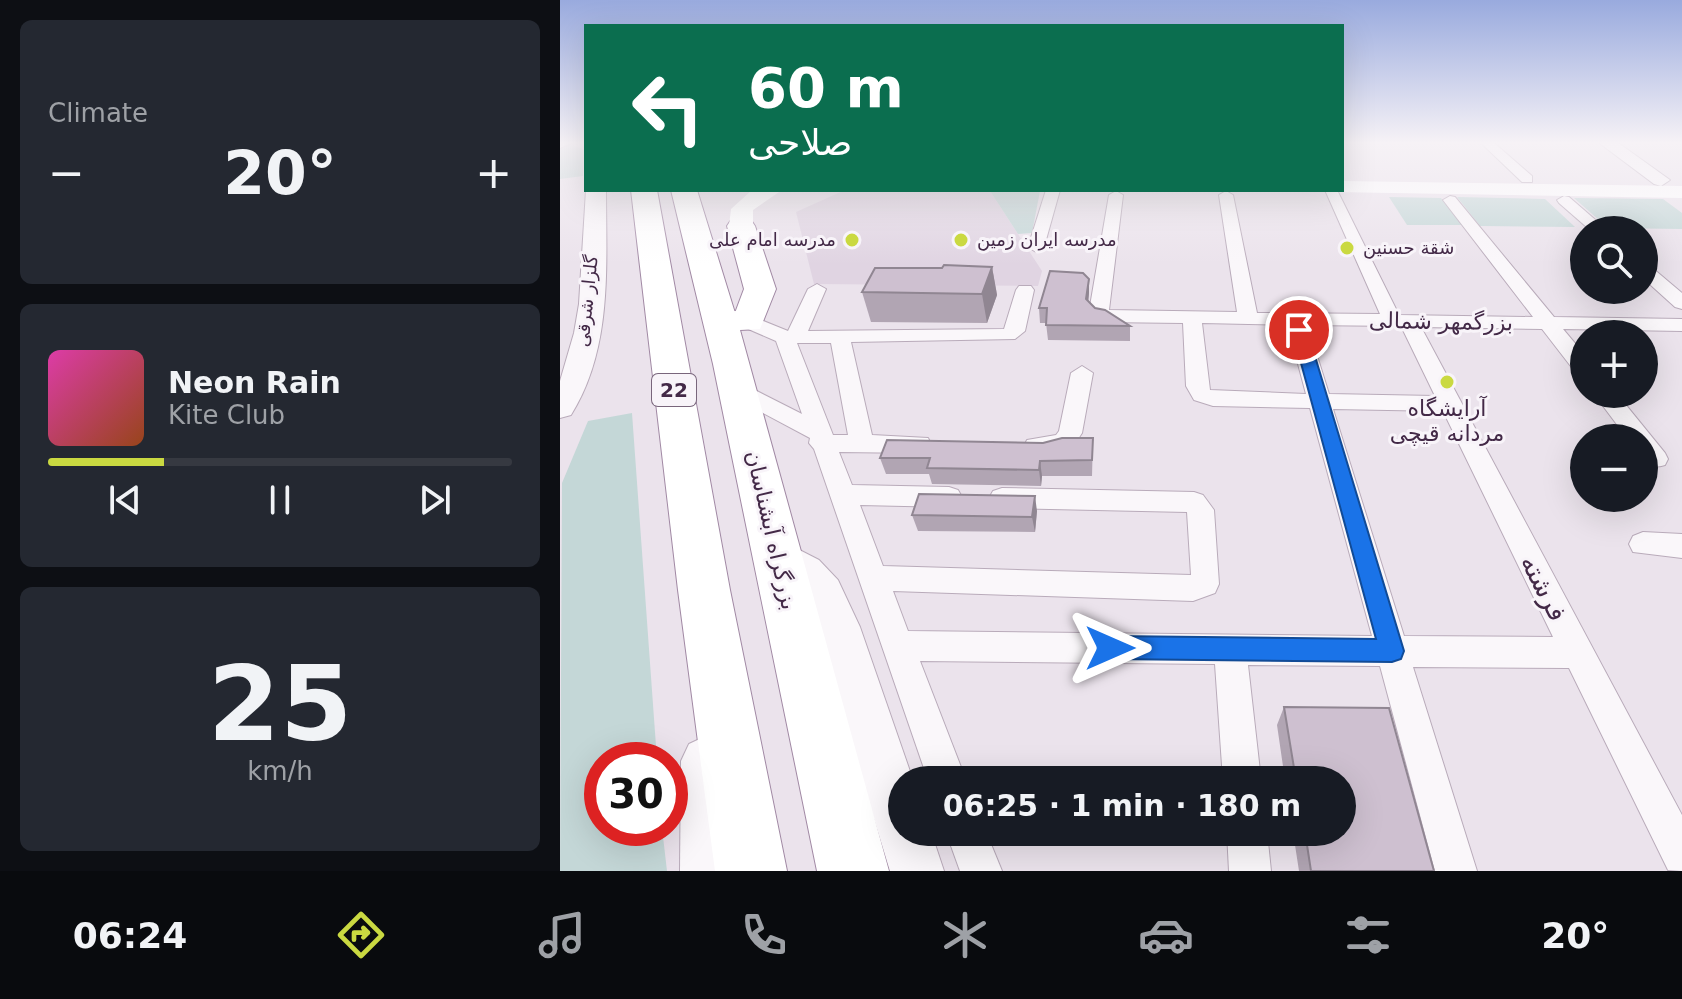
<!DOCTYPE html>
<meta charset="utf-8">
<style>
body{margin:0;font-family:"DejaVu Sans","Noto Naskh Arabic",sans-serif;background:#242831;color:#f1f3f6;height:100vh;display:flex;flex-direction:column;font-size:30px;white-space:nowrap}
*{box-sizing:border-box;margin:0}
p{font-size:26px;color:#9ea1a6}
.icon{flex:none;width:44px;height:44px;fill:none;stroke:currentColor;stroke-width:2;stroke-linecap:round;stroke-linejoin:round}
.map{position:relative;flex:1;overflow:hidden}
.side{display:flex;flex-direction:column;gap:20px;padding:20px;background:#0d0f14;width:560px}
.side>*{flex:none}
.banner{position:absolute;left:24px;top:24px;width:760px;height:168px;border-radius:0px;box-shadow:0 8px 32px #0002;background:#0b6e4f;color:#fff;overflow:hidden}
.buttons{position:absolute;left:1010px;top:216px;display:grid;gap:16px}
.buttons a{display:grid;place-items:center;width:88px;height:88px;border-radius:50%;background:#171b24;box-shadow:0 8px 32px #0002;font-size:40px}
.speed{position:absolute;left:24px;top:742px;display:flex;gap:16px;font-size:40px;font-weight:700;text-align:center}
.speed>*{display:grid;place-content:center;width:104px;height:104px;border-radius:50%;background:#171b24;box-shadow:0 8px 32px #0002;line-height:1}
.speed .limit{border:12px solid #d22;background:#fff;color:#111}
.pin{position:absolute;display:grid;place-items:center;width:68px;height:68px;color:#fff;margin:-34px;border:4px solid #fff;border-radius:50%;box-shadow:0 2px 8px #0007}
.me{position:absolute;width:88px;margin:-44px;rotate:90deg;stroke-linejoin:round;filter:drop-shadow(0 0 6px #0008)}
.turn{display:flex;align-items:center;gap:28px;height:168px;padding:0 32px;font-size:36px}
.turn .icon{width:104px;height:104px;stroke-width:2.5}
.turn b{display:block;font-size:56px;line-height:68px}
.big{font-size:60px;font-weight:700;line-height:1.1}
.side .card{flex:1;display:flex;flex-direction:column;justify-content:center;gap:12px;min-width:0;padding:0 28px;border-radius:12px;background:#242831}
.side .dial{align-items:center;gap:0}
.dial b{font-size:104px;line-height:1}
.song{display:flex;align-items:center;gap:24px}
.cover{width:96px;height:96px;border-radius:12px;background:linear-gradient(135deg,hsl(320 70% 55%),hsl(20 70% 35%))}
.played{height:8px;border-radius:4px;background:linear-gradient(90deg,#cad941 25%,#363941 25%)}
.keys{display:flex;justify-content:space-around;direction:ltr}
.heat{display:flex;justify-content:space-between;align-items:center;font-size:44px;direction:ltr}
.trip{position:absolute;left:328px;top:766px;width:468px;height:80px;border-radius:40px;background:#171b24;box-shadow:0 8px 32px #0002;font-weight:700;line-height:80px;text-align:center}
.dock{display:flex;height:128px;justify-content:space-around;align-items:center;background:#090b0e;color:#9ea1a6}
.dock .icon{width:56px;height:56px}
.dock .active{color:#cad941}
.dock b{font-size:36px;color:#f1f3f6}
main{display:flex;flex:1;min-height:0}
.map>svg:first-child{display:block}
</style>
<main>
<section class="side">
<div class="card"><p>Climate</p>
<div class="heat"><a>−</a><b class="big">20°</b><a>+</a></div>
</div>
<div class="card">
<div class="song"><i class="cover"></i><div><b>Neon Rain</b><p>Kite Club</p></div></div>
<div class="played"></div>
<div class="keys"><svg class="icon" aria-label="previous" viewBox="0 0 24 24"><path d="M18 5L8 12l10 7zM5 5v14"/></svg><svg class="icon" aria-label="pause" viewBox="0 0 24 24"><path d="M8 5v14M16 5v14"/></svg><svg class="icon" aria-label="next" viewBox="0 0 24 24"><path d="M6 5l10 7-10 7zM19 5v14"/></svg></div>
</div>
<div class="card dial"><b>25</b><p>km/h</p></div>
</section>
<div class="map">
<svg width="1122" height="871" viewBox="0 0 1122 871">
<rect width="100%" height="100%" fill="#ebe3ec"/>
<polygon fill="#e0d4e2" points="285,190 430,191 482,271 478,286 254,284 236,212"/>
<g fill="#c4d7d7">
<polygon points="10,145 24,149 23,176 0,179 0,148"/>
<polygon points="430,191 480,191 472,233 458,234"/>
<polygon points="829,197 881,198 902,225 847,225"/>
<polygon points="897,197 985,199 1015,227 920,226"/>
<polygon points="1014,198 1103,199 1122,213 1122,229 1048,228"/>
<polygon points="72,413 97,760 42,760 42,828 102,828 107,871 0,871 2,483 28,421"/>
</g>
<g fill="none" stroke-linecap="round" stroke-linejoin="round">
<defs>
<g id="minor">
<polygon points="920,142 933,142 972,176 972,182 962,182"/>
<polygon points="486,190 500,190 484,247 476,252 468,247"/>
<path d="M765,190L778,192L839,315L973,317L883,200L890,196L895,197L994,317L1122,319V331L1003,329L1024,354V375L1016,373L982,329L861,327L1122,815V871L1108,870L1009,668L853,667L917,871H875L820,666L688,665L701,780H663L655,664L360,661L406,780H368L254,449L249,443L250,438L171,396L168,391L171,386H187L242,414L216,341L165,319L162,315L165,311H179L228,331L248,289L257,284L266,289L248,331L444,329L456,290L459,286H471L474,290L465,331L455,339L291,342L312,435L368,438L371,444L368,450L359,453L279,452L292,485L389,487L398,490L402,497L398,504L389,507L300,505L323,566L631,575L627,512L442,508L433,505L429,498L433,491L442,488L634,492L643,495L654,510L659,584L655,593L633,601L333,591L348,631L812,636L750,408L653,406L634,400L626,386L623,323L543,322L536,320L529,312L549,195L556,191L563,195L549,310L677,312L659,195L666,191L673,195L697,313L820,314ZM642,323L736,325L729,330L746,394L650,390ZM743,325L841,326L875,396L769,394L749,330ZM237,343H271L288,435H273ZM773,409L883,411L993,637L844,636Z"/>
<polygon points="1004,196 1009,197 1047,230 1030,230 999,203 997,200"/>
<polygon points="1084,265 1090,266 1122,293 1122,309 1115,307 1084,279"/>
<polygon points="522,366 533,373 522,433 512,448 476,455 467,452 464,446 467,440 496,435 499,431 511,373"/>
<path d="M1034,394H1057L1105,453L1108,459L1105,465C1082,472 1084,455 1084,438H1067Z"/>
<polygon points="1083,532 1122,534 1122,558 1073,552 1069,544 1073,536"/>
<polygon points="386,832 426,832 442,871 400,871"/>
<polygon points="667,832 707,832 711,871 669,871"/>
</g>
<g id="tertiary">
<polygon points="0,142 14,142 0,148"/>
<polygon points="1038,142 1057,142 1110,180 1101,186 1094,184"/>
<path d="M26,190H46C46,266 53,348 11,415L0,418V381L14,333L19,304Z"/>
<path d="M218,539L259,560L278,580L300,627L353,780H342V832H371L384,871H330L248,603C233,586 207,572 199,555L204,544Z"/>
<polygon points="146,736 163,744 171,761 174,871 120,871 121,761 129,744"/>
</g>
<g id="trunk">
<polygon points="71,190 97,190 170,590 227,871 155,871 118,590"/>
<polygon points="111,190 137,190 175,313 184,289 167,226 171,220 181,218 191,220 195,226 216,289 200,329 180,330 329,871 257,871 153,364"/>
</g>
</defs>
<use href="#minor" stroke="#b9abba" stroke-width="2"/>
<use href="#tertiary" stroke="#b9abba" stroke-width="2"/>
<use href="#trunk" stroke="#a189a4" stroke-width="2"/>
<use href="#minor" fill="#faf7fa" fill-rule="evenodd"/>
<use href="#tertiary" fill="#faf7fa" fill-rule="evenodd"/>
<g fill="#fff" fill-rule="evenodd">
<polygon points="782,181 1122,186 1122,198 774,192 782,190"/>
<polygon points="192,190 222,190 193,210 193,226 189,231 173,231 169,226 171,209"/>
</g>
<use href="#trunk" fill="#fff" fill-rule="evenodd"/>
</g>
<g fill="#b1a5b3">
<polygon points="432,267 437,295 427,323 311,322 302,292 382,268"/>
<polygon points="529,293 528,302 535,308 570,326 570,341 488,340 486,323 480,323 479,308"/>
<polygon points="533,438 532,476 482,476 481,486 372,484 369,474 326,474 320,458"/>
<polygon points="477,511 475,532 358,531 352,515"/>
<polygon points="724,707 874,871 739,871 733,832 782,832 782,780 725,780 717,725"/>
</g>
<g fill="#908692">
<polygon points="432,267 437,295 427,323 422,294"/>
<polygon points="529,279 529,293 527,314 526,299"/>
<polygon points="480,461 482,476 481,486 479,470"/>
<polygon points="475,496 477,511 475,532 472,517"/>
</g>
<g fill="#cec0d0" stroke="#908692" stroke-width="2">
<polygon points="384,265 432,267 422,294 302,292 315,268 382,268"/>
<polygon points="490,271 523,273 529,279 526,299 535,308 545,310 570,326 486,325 487,308 479,308"/>
<polygon points="502,438 533,438 532,460 480,461 479,470 367,468 370,458 320,458 327,440 483,443"/>
<polygon points="359,494 475,496 472,517 352,515"/>
<polygon points="724,707 829,708 874,871 751,871 745,832 782,832 782,780 736,780"/>
</g>
<linearGradient id="sky" x2="0" y2="1"><stop stop-color="#99aade"/><stop offset="0.54" stop-color="#f6f2f6"/><stop offset="1" stop-color="#f6f2f6" stop-opacity="0"/></linearGradient>
<rect width="1122" height="264" fill="url(#sky)"/>
<polygon fill="#1a73e8" stroke="#114b97" stroke-width="2" points="739,326 747,330 844,651 841,659 832,662 550,659 541,656 538,648 541,640 550,636 816,639 732,330"/>
<g fill="#cad941" stroke="#f8f4f9" stroke-width="3">
<circle cx="292" cy="240" r="8"/>
<circle cx="401" cy="240" r="8"/>
<circle cx="787" cy="248" r="8"/>
<circle cx="887" cy="382" r="8"/>
</g>
<g text-anchor="middle" stroke-width="6" stroke-linejoin="round" paint-order="stroke">
<g font-size="18" fill="#432947" stroke="#f8f4f9" text-anchor="start">
<text x="276" y="246" text-anchor="end">مدرسه امام علی</text>
<text x="417" y="246">مدرسه ایران زمین</text>
<text x="803" y="254">شقة حسنين</text>
</g>
<g font-size="18" fill="#432947" stroke="#f8f4f9">
<text transform="translate(27 301) rotate(-84)" y="6">گلزار شرقی</text>
</g>
<rect fill="#f8f4f9" stroke="#79667c" stroke-width="2" x="92" y="374" width="44" height="32" rx="6"/>
<g font-size="20" font-weight="bold" fill="#432947">
<text x="114" y="397">22</text>
</g>
<g font-size="22" fill="#432947" stroke="#f8f4f9">
<text transform="translate(881 321) rotate(1)" y="8">بزرگمهر شمالی</text>
<text transform="translate(212 530) rotate(77)" y="8">بزرگراه آبشناسان</text>
</g>
<g font-size="22" fill="#432947" stroke="#f8f4f9">
<text x="887" y="416">آرایشگاه<tspan x="887" dy="25">مردانه قیچی</tspan></text>
</g>
<g font-size="26" fill="#432947" stroke="#f8f4f9">
<text transform="translate(984 588) rotate(63)" y="9">فرشته</text>
</g>
</g>
</svg>
<div class="buttons">
<a><svg class="icon" aria-label="search" viewBox="0 0 24 24"><circle cx="10" cy="10" r="6"/><path d="M15 15l6 6"/></svg></a>
<a>+</a>
<a>−</a>
</div>
<div class="speed"><div class="limit">30</div></div>
<div class="pin" style="left:739px;top:330px;background:#d93025"><svg class="icon" aria-label="arrive" viewBox="0 0 24 24"><path d="M6 21V4h12l-3 4 3 4H6"/></svg></div>
<svg class="me" style="left:550px;top:648px" viewBox="-20 -20 40 40"><path d="M0-17L14 15 0 8-14 15z" fill="#1a73e8" stroke="#fff" stroke-width="4"/></svg>
<div class="trip">06:25 · 1 min · 180 m</div>
<div class="banner">
<div class="turn"><svg class="icon" aria-label="left" viewBox="0 0 24 24"><path d="M17 20v-9H6M10 6l-5 5 5 5"/></svg><div><b>60 m</b>صلاحی</div></div>
</div>
</div>
</main>
<nav class="dock">
<b>06:24</b>
<svg class="icon active" aria-label="directions" viewBox="0 0 24 24"><path d="M12 3l9 9-9 9-9-9zM9 14v-3h6M13 9l2 2-2 2"/></svg>
<svg class="icon" aria-label="music" viewBox="0 0 24 24"><path d="M9 18V5l10-2v13"/><circle cx="6" cy="18" r="3"/><circle cx="16" cy="16" r="3"/></svg>
<svg class="icon" aria-label="phone" viewBox="0 0 24 24"><path d="M5 4h4l2 5-3 2q2 4 5 5l2-3 5 2v4C11 20 4 13 5 4z"/></svg>
<svg class="icon" aria-label="climate" viewBox="0 0 24 24"><path d="M12 3v18M4 7l16 10M4 17L20 7"/></svg>
<svg class="icon" aria-label="car" viewBox="0 0 24 24"><path d="M5 17H2v-5l4-1 3-4h7l3 4 3 1v5h-3M9 17h6M6 11h13"/><circle cx="7" cy="17" r="2"/><circle cx="17" cy="17" r="2"/></svg>
<svg class="icon" aria-label="filters" viewBox="0 0 24 24"><path d="M4 7h16M4 17h16"/><circle cx="9" cy="7" r="2"/><circle cx="15" cy="17" r="2"/></svg>
<b>20°</b>
</nav>
